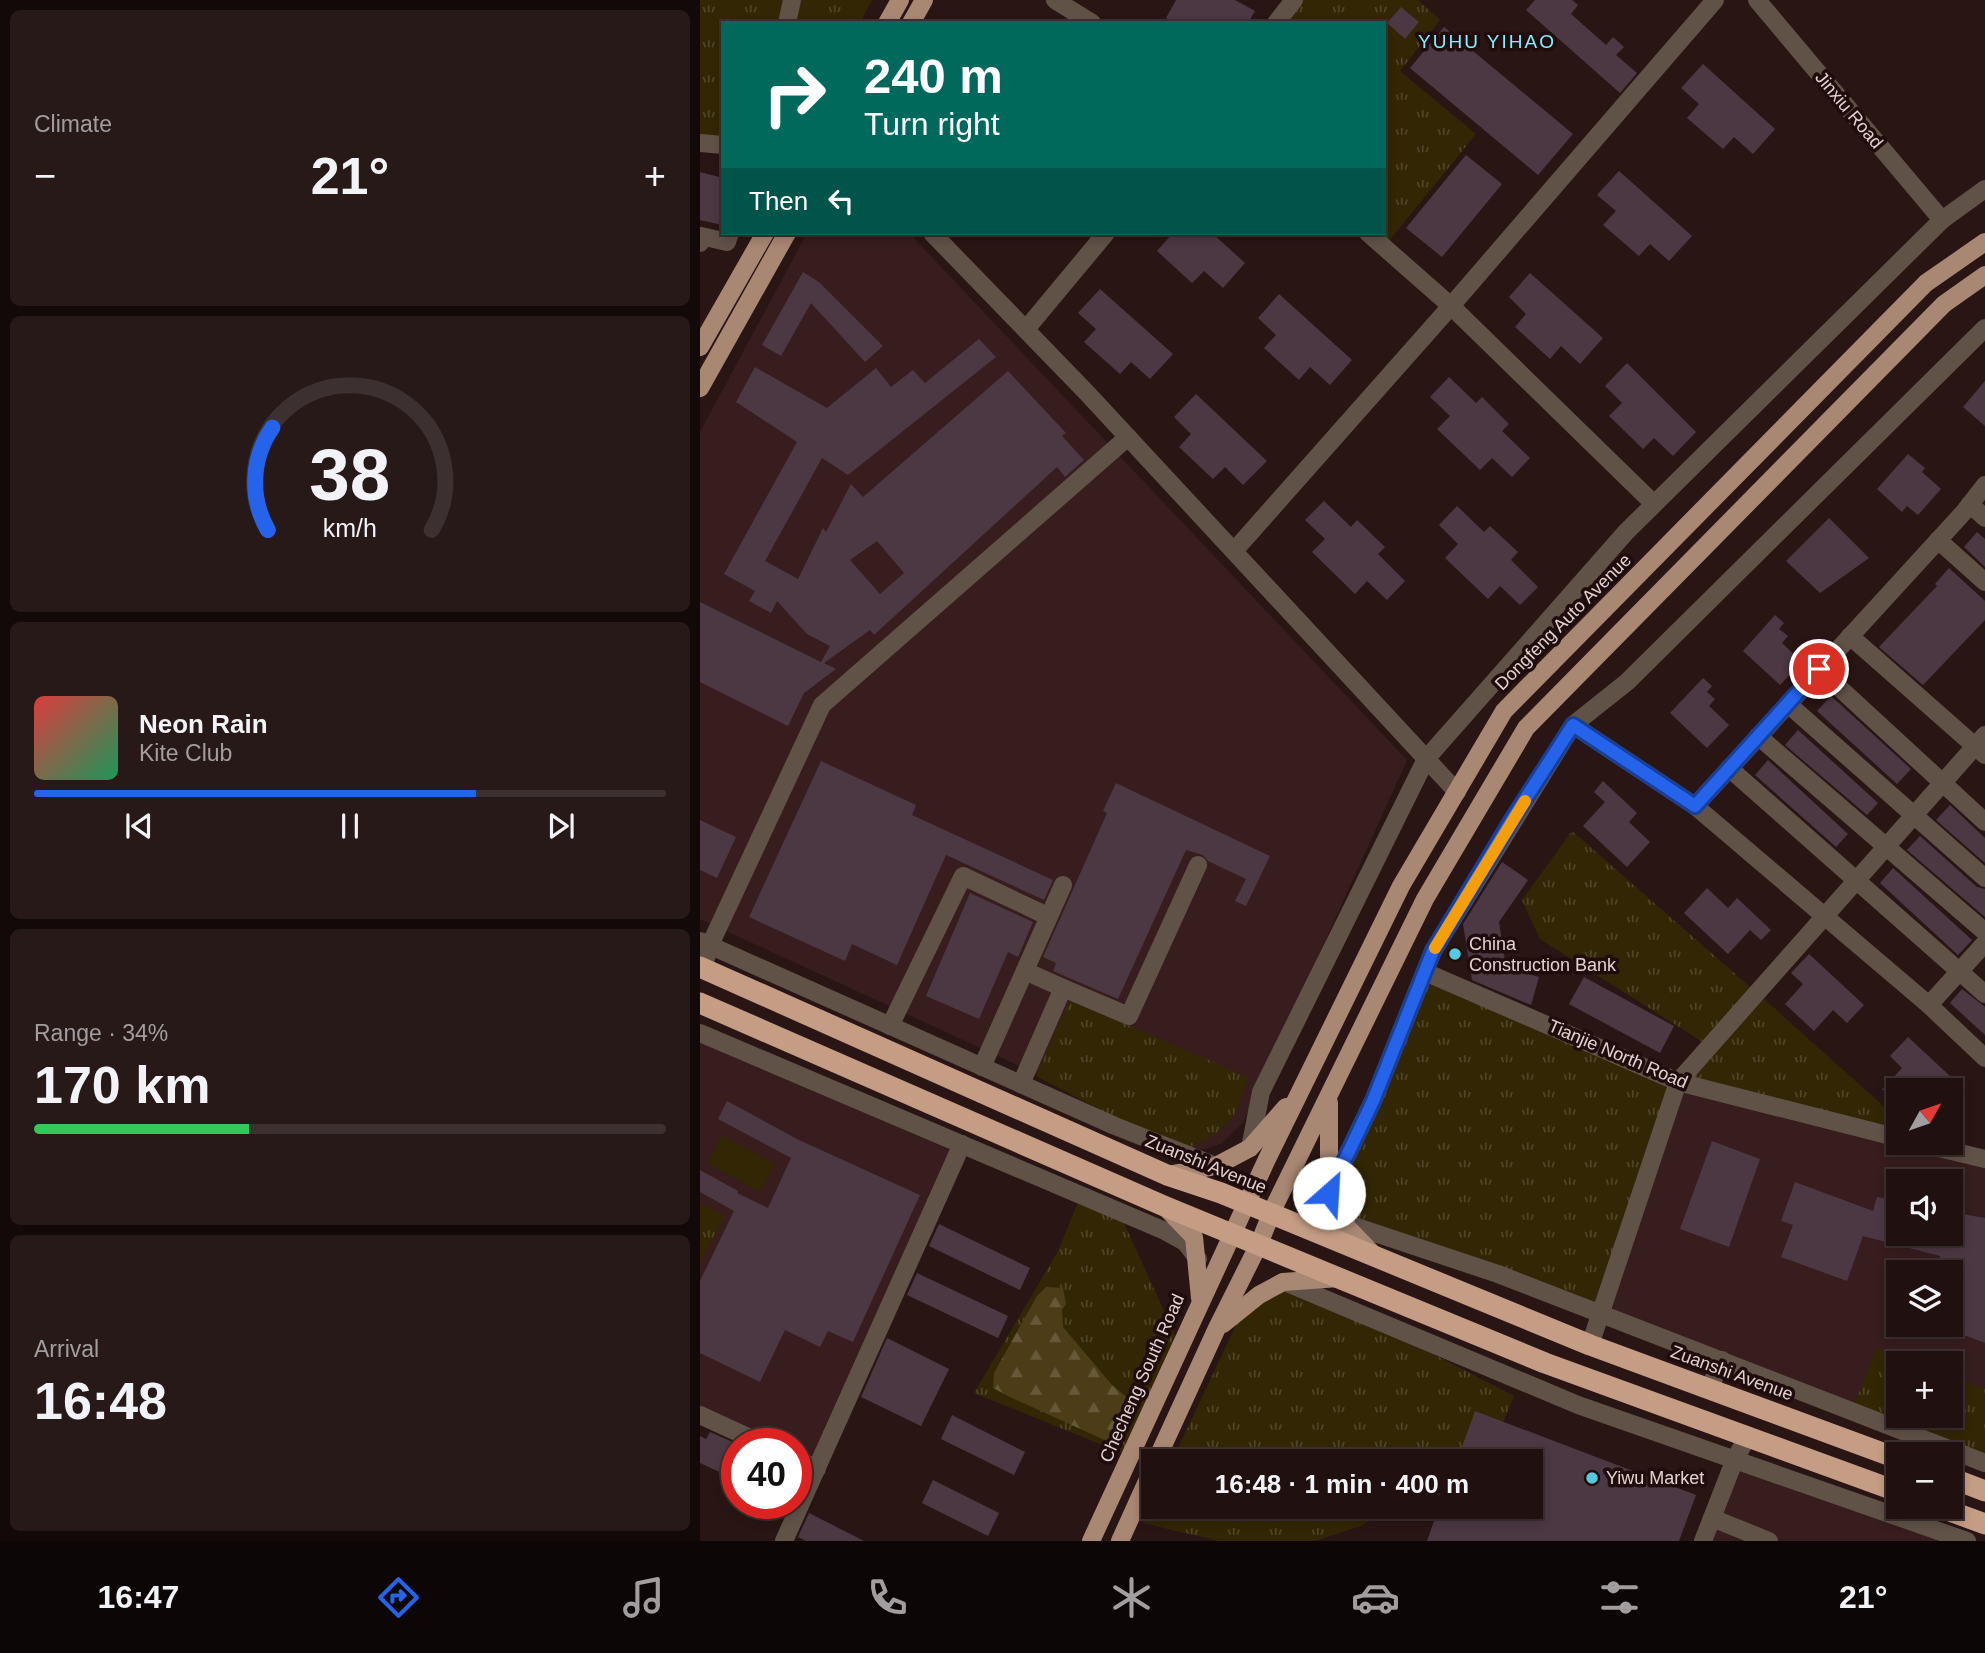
<!DOCTYPE html>
<meta charset="utf-8">
<style>
body{margin:0;font-family:Helvetica,sans-serif;background:#281919;color:#f1f3f6;height:100vh;display:flex;flex-direction:column;font-size:26px;white-space:nowrap}
*{box-sizing:border-box;margin:0}
p{font-size:23px;color:#a29d9f}
.icon{flex:none;width:38px;height:38px;fill:none;stroke:currentColor;stroke-width:2;stroke-linecap:round;stroke-linejoin:round}
.map{position:relative;flex:1;overflow:hidden}
.drawer{display:flex;flex-direction:column;gap:10px;padding:10px;background:#120909;width:700px}
.drawer>*{flex:none}
.banner{position:absolute;left:21px;top:21px;width:665px;height:214px;border-radius:0px;box-shadow:0 4px 10px #0003,0 0 0 2px #3d3030;background:#00695c;color:#fff;overflow:hidden}
.needle{width:46px;rotate:50deg}
.buttons{position:absolute;left:1186px;top:1078px;display:grid;gap:14px}
.buttons a{display:grid;place-items:center;width:77px;height:77px;border-radius:0px;background:#201010;box-shadow:0 4px 10px #0003,0 0 0 2px #3d3030;font-size:35px}
.speed{position:absolute;left:21px;top:1428px;display:flex;gap:14px;font-size:35px;font-weight:700;text-align:center}
.speed>*{display:grid;place-content:center;width:91px;height:91px;border-radius:50%;background:#201010;box-shadow:0 4px 10px #0003,0 0 0 2px #3d3030;line-height:1}
.speed .limit{border:10px solid #d22;background:#fff;color:#111}
.pin{position:absolute;display:grid;place-items:center;width:60px;height:60px;color:#fff;margin:-30px;border:4px solid #fff;border-radius:50%;box-shadow:0 2px 7px #0007}
.me{position:absolute;width:77px;margin:-38px;rotate:26deg;stroke-linejoin:round;filter:drop-shadow(0 0 5px #0008)}
.turn{display:flex;align-items:center;gap:24px;height:147px;padding:0 28px;font-size:32px}
.turn .icon{width:91px;height:91px;stroke-width:2.5}
.turn b{display:block;font-size:49px;line-height:60px}
.then{display:flex;align-items:center;height:66px;padding:0 28px;background:#0003;gap:14px;font-size:26px}
.big{font-size:52px;font-weight:700;line-height:1.1}
.drawer .card{flex:1;display:flex;flex-direction:column;justify-content:center;gap:10px;min-width:0;padding:0 24px;border-radius:10px;background:#281919}
.drawer .dial{align-items:center;gap:0}
.dial svg{height:182px;overflow:visible;fill:none;stroke:#3d3030;stroke-width:7;stroke-linecap:round;text-anchor:middle}
.dial text{fill:#f1f3f6;stroke:none}
.song{display:flex;align-items:center;gap:21px}
.cover{width:84px;height:84px;border-radius:10px;background:linear-gradient(135deg,hsl(0 70% 55%),hsl(150 70% 35%))}
.played{height:7px;border-radius:4px;background:linear-gradient(90deg,#2563eb 70%,#3d3030 70%)}
.keys{display:flex;justify-content:space-around;direction:ltr}
.heat{display:flex;justify-content:space-between;align-items:center;font-size:38px;direction:ltr}
.charge{height:10px;border-radius:5px;background:linear-gradient(90deg,#34c759 34%,#3d3030 0)}
.trip{position:absolute;left:441px;top:1449px;width:402px;height:70px;border-radius:0px;background:#201010;box-shadow:0 4px 10px #0003,0 0 0 2px #3d3030;font-weight:700;line-height:70px;text-align:center}
.menu{display:flex;height:112px;justify-content:space-around;align-items:center;background:#0d0606;color:#a29d9f}
.menu .icon{width:49px;height:49px}
.menu .current{color:#2563eb}
.menu b{font-size:32px;color:#f1f3f6}
main{display:flex;flex:1;min-height:0}
.map>svg:first-child{display:block}
</style>
<main>
<section class="drawer">
<div class="card"><p>Climate</p>
<div class="heat"><a>−</a><b class="big">21°</b><a>+</a></div>
</div>
<div class="card dial"><svg viewBox="0 0 100 80">
<path d="M14 69A42 42 0 1 1 86 69"/>
<path d="M14 69A42 42 0 0 1 16 24" stroke="#2563eb"/>
<text x="50" y="56" font-size="32" font-weight="700">38</text>
<text x="50" y="72" font-size="11">km/h</text>
</svg></div>
<div class="card">
<div class="song"><i class="cover"></i><div><b>Neon Rain</b><p>Kite Club</p></div></div>
<div class="played"></div>
<div class="keys"><svg class="icon" aria-label="previous" viewBox="0 0 24 24"><path d="M18 5L8 12l10 7zM5 5v14"/></svg><svg class="icon" aria-label="pause" viewBox="0 0 24 24"><path d="M8 5v14M16 5v14"/></svg><svg class="icon" aria-label="next" viewBox="0 0 24 24"><path d="M6 5l10 7-10 7zM19 5v14"/></svg></div>
</div>
<div class="card"><p>Range · 34%</p><b class="big">170 km</b><div class="charge"></div></div>
<div class="card"><p>Arrival</p><b class="big">16:48</b></div>
</section>
<div class="map">
<svg width="1285" height="1541" viewBox="0 0 1285 1541">
<defs>
<pattern id="grass-tufts" width="24" height="20" patternUnits="userSpaceOnUse" patternTransform="scale(1.75)"><rect width="24" height="20" fill="#322604"/><path d="M3 7l-1-3M5 7V3M7 7l1-3M15 17l-1-3M17 17v-4M19 17l1-3" fill="none" stroke="#4f4528"/></pattern>
<pattern id="forest-firs" width="22" height="20" patternUnits="userSpaceOnUse" patternTransform="scale(1.75)"><rect width="22" height="20" fill="#4c3d18"/><path d="M5 1l3.5 6h-7zM16 11l3.5 6h-7z" fill="#665839"/></pattern>
</defs>
<rect width="100%" height="100%" fill="#2a1515"/>
<g fill="#371d1d" fill-rule="evenodd">
<polygon points="107,233 209,233 707,760 543,1123 521,1144 497,1151 322,1067 0,919 0,432"/>
<polygon points="0,1037 254,1152 113,1460 96,1452 96,1444 77,1444 0,1409"/>
<path d="M978,1082L1199,1143H1218L1285,1159V1461L900,1312ZM1199,1181H1251V1234H1199ZM1199,1272H1251V1325H1199ZM1199,1363H1251V1416H1199Z"/>
<polygon points="1035,1459 1265,1541 1003,1541"/>
</g>
<g fill="url(#grass-tufts)">
<polygon points="0,0 172,0 160,23 23,23 23,145 0,143"/>
<polygon points="594,0 718,0 740,20 700,71 776,134 684,247 668,233 684,233 684,23 576,23"/>
<polygon points="872,831 1057,993 1199,1120 1199,1138 978,1082 900,1312 642,1222 629,1193 725,972 978,1082 1009,1046 840,939 822,900"/>
<path d="M370,1000L548,1077C535,1125 524,1132 481,1152L336,1076Z"/>
<polygon points="381,1195 418,1210 480,1346 430,1456 274,1393 358,1251"/>
<polygon points="0,1203 25,1216 0,1263"/>
<polygon points="583,1282 618,1294 814,1396 801,1427 761,1461 472,1461 545,1306"/>
<polygon points="1176,1348 1217,1363 1199,1363 1199,1416 1251,1416 1251,1376 1285,1389 1285,1461 1152,1411"/>
<polygon points="453,1501 453,1507 695,1507 660,1526 615,1541 519,1541 443,1523"/>
</g>
<path fill="url(#forest-firs)" d="M346,1287L363,1288L366,1304L362,1310L363,1327L412,1385L429,1399C426,1415 422,1431 409,1442L310,1397L293,1388L294,1373L337,1296Z"/>
<polygon fill="#322604" points="22,1135 75,1164 60,1192 7,1163"/>
<g fill="#4c3843" fill-rule="evenodd">
<polygon points="476,0 535,0 555,11 548,23 475,23 466,18"/>
<polygon points="835,0 872,0 878,5 871,14 906,45 913,37 924,47 916,55 937,73 920,93 826,10"/>
<polygon points="701,7 719,22 705,39 687,23"/>
<polygon points="744,27 873,134 838,175 710,68"/>
<polygon points="1003,64 1075,129 1053,154 1034,137 1023,149 987,118 999,104 981,88"/>
<polygon points="766,155 802,184 742,257 706,228"/>
<polygon points="919,171 992,236 969,261 950,244 939,256 903,225 916,211 897,195"/>
<polygon points="0,172 23,178 22,225 0,220"/>
<polygon points="473,233 512,233 545,263 523,288 504,271 492,283 457,251"/>
<polygon points="103,272 119,282 183,346 165,362 111,303 81,356 62,345"/>
<polygon points="830,273 903,338 880,364 861,346 850,359 815,327 826,314 809,297"/>
<polygon points="400,289 473,354 450,379 431,362 420,374 384,342 396,329 378,313"/>
<polygon points="579,294 652,360 630,385 610,367 599,380 564,348 576,335 558,318"/>
<path d="M279,339L296,357L148,475L122,458L65,561L98,579L123,528L126,532L151,484L163,497L308,371L366,433L362,436L384,460L365,477L357,467L174,635L170,630L124,663L136,669L104,693L88,726L0,682V602L121,662L130,646L107,634L77,601L71,613L49,601L55,591L24,574L97,442L36,402L55,367L127,408L176,368L191,387L213,370L225,383ZM177,541L204,573L180,594L150,560Z"/>
<polygon points="927,363 996,432 973,456 954,438 943,449 909,416 922,403 905,386"/>
<polygon points="749,377 776,403 782,397 809,424 802,431 830,458 812,477 792,458 780,470 737,429 750,416 730,397"/>
<polygon points="1285,381 1285,426 1263,407"/>
<polygon points="496,394 567,461 543,485 525,467 513,479 479,447 491,434 474,417"/>
<polygon points="1208,454 1225,468 1222,472 1241,489 1218,515 1207,506 1202,512 1177,489"/>
<polygon points="624,501 651,527 657,520 685,547 678,554 705,581 687,600 667,581 655,594 612,552 625,539 605,520"/>
<polygon points="757,506 784,532 790,526 818,552 811,560 838,587 820,605 800,586 788,599 745,558 758,544 739,525"/>
<polygon points="1129,518 1169,558 1120,593 1086,561"/>
<polygon points="1277,532 1285,539 1285,567 1264,547"/>
<polygon points="1249,568 1285,601 1285,620 1223,685 1179,647 1237,586 1235,584"/>
<polygon points="1075,615 1084,623 1079,629 1088,636 1082,643 1102,662 1080,685 1043,651"/>
<polygon points="1003,678 1012,686 1007,692 1015,699 1009,706 1029,725 1007,748 970,713"/>
<polygon points="1131,696 1211,769 1197,784 1117,711"/>
<polygon points="1098,730 1178,803 1167,815 1085,745"/>
<polygon points="1068,760 1148,834 1136,847 1055,775"/>
<polygon points="121,761 216,805 212,815 353,880 344,900 246,855 197,965 152,944 145,961 49,917"/>
<polygon points="903,781 937,813 929,822 950,842 927,867 883,826 905,802 894,792"/>
<polygon points="416,783 570,856 546,906 535,901 546,879 508,861 503,855 486,850 418,999 353,971 356,963 343,957 407,813 403,811"/>
<polygon points="1250,805 1285,838 1285,863 1236,820"/>
<polygon points="0,820 36,837 17,878 0,870"/>
<polygon points="1220,836 1277,887 1285,889 1285,917 1207,850"/>
<polygon points="802,862 828,880 799,922 806,967 839,977 831,1005 772,980 763,924"/>
<polygon points="1193,868 1272,940 1258,955 1180,883"/>
<polygon points="1007,888 1028,908 1037,898 1071,930 1061,940 1050,930 1028,954 984,913"/>
<polygon points="270,893 333,922 318,957 308,952 279,1019 226,996"/>
<polygon points="1109,954 1164,1005 1147,1023 1133,1010 1114,1031 1085,1004 1103,984 1091,973"/>
<polygon points="884,977 974,1026 960,1053 869,1004"/>
<polygon points="1262,989 1285,1007 1285,1035 1250,1003"/>
<polygon points="1208,1037 1265,1090 1199,1090 1199,1101 1187,1090 1182,1090 1202,1068 1190,1056"/>
<polygon points="27,1101 99,1140 220,1195 153,1342 128,1331 120,1347 85,1330 60,1382 0,1353 0,1281 34,1211 0,1192 0,1170 38,1191 37,1193 68,1208 91,1158 18,1119"/>
<polygon points="1012,1141 1060,1159 1029,1247 980,1229"/>
<polygon points="1095,1182 1173,1211 1177,1197 1199,1201 1199,1234 1251,1234 1251,1212 1285,1218 1285,1343 1251,1330 1251,1272 1242,1272 1240,1256 1163,1236 1147,1281 1081,1257 1093,1225 1081,1221"/>
<polygon points="239,1224 330,1268 320,1290 229,1246"/>
<polygon points="217,1273 308,1316 298,1338 207,1295"/>
<polygon points="187,1338 249,1369 221,1426 161,1397"/>
<polygon points="775,1411 996,1495 979,1541 727,1541 739,1507 831,1507 831,1461 757,1461"/>
<polygon points="252,1415 325,1452 314,1475 241,1439"/>
<polygon points="10,1432 37,1444 37,1480 0,1463 0,1436 6,1439"/>
<polygon points="233,1480 299,1513 288,1536 222,1503"/>
<polygon points="109,1513 164,1541 106,1541 98,1537"/>
</g>
<g fill="none" stroke-linecap="round" stroke-linejoin="round">
<g stroke="#615248" stroke-width="18">
<polyline points="355,0 392,23"/>
<polyline points="1057,0 1242,220"/>
<polyline points="87,23 92,0"/>
<polyline points="576,23 594,0"/>
<polyline points="0,143 23,145"/>
<polyline points="232,233 387,393 757,792"/>
<polyline points="668,233 751,306 954,504"/>
<polyline points="0,243 1,236 27,242 30,233"/>
<polyline points="327,328 406,233"/>
<polyline points="1270,504 1285,518"/>
<polyline points="1238,540 1285,582"/>
<polyline points="534,551 751,306 1015,0"/>
<polyline points="1150,636 1285,755"/>
<polyline points="1119,669 1285,822"/>
<polyline points="1088,704 1285,878"/>
<polyline points="873,725 995,806 1229,1005 1285,1058"/>
<polyline points="1058,736 1285,932"/>
<polyline points="1029,768 1285,994"/>
<polyline points="995,806 1264,512 1285,485"/>
<polyline points="0,941 415,1126 516,1166"/>
<polyline points="3,968 10,945 122,705 428,437"/>
<polyline points="325,971 363,988"/>
<polyline points="725,972 978,1082 1199,1138"/>
<polyline points="1229,1005 1285,943"/>
<polyline points="190,1026 263,876 339,912"/>
<polyline points="0,1033 465,1231 485,1242 498,1259"/>
<polyline points="282,1067 363,885"/>
<polyline points="321,1084 363,988 429,1016 498,865"/>
<polyline points="1218,1143 1285,1159"/>
<polyline points="550,1148 561,1092 726,759 926,532 1242,220 1285,189"/>
<polyline points="629,1193 673,1101 733,951 873,725 927,682 1285,328"/>
<polyline points="642,1222 798,1274 1285,1463"/>
<polyline points="587,1283 878,1405 1267,1541"/>
<polyline points="890,1345 978,1082 1285,735"/>
<polyline points="1009,1389 1022,1360"/>
<polyline points="0,1415 63,1444"/>
<polyline points="96,1459 117,1469"/>
<polyline points="1012,1518 1069,1541"/>
<polyline points="84,1541 262,1144"/>
<polyline points="1003,1541 1035,1459 1048,1436"/>
</g>
<g stroke="#a88773" stroke-width="18">
<polyline points="187,23 200,0"/>
<polyline points="211,23 224,0"/>
<polyline points="0,347 65,233"/>
<polyline points="0,388 87,233"/>
<polyline points="629,1103 629,1193 642,1222 674,1255"/>
<polyline points="467,1175 516,1166 550,1148 586,1107"/>
<polyline points="466,1208 494,1237 500,1298"/>
<polyline points="523,1324 559,1295 583,1282 639,1278"/>
<polyline points="456,1461 517,1328 559,1244 574,1207 725,899 826,728 1244,304 1285,275"/>
<polyline points="391,1541 567,1159 701,886 804,711 1226,283 1285,242"/>
<polyline points="420,1541 453,1468"/>
</g>
<g stroke="#c49d84" stroke-width="21">
<polyline points="0,967 467,1175 521,1193 890,1345 1199,1459"/>
<polyline points="0,1003 464,1206 845,1363 1199,1492"/>
<polyline points="1251,1478 1285,1491"/>
<polyline points="1239,1507 1285,1524"/>
</g>
</g>
<g fill="none" stroke-linecap="round" stroke-linejoin="round">
<defs>
<polyline id="route" points="629,1193 673,1101 733,951 813,818 873,725 995,806 1119,669"/>
</defs>
<use href="#route" stroke="#184099" stroke-width="18"/>
<use href="#route" stroke="#2563eb" stroke-width="12"/>
<polyline stroke="#f59e0b" stroke-width="12" points="735,948 825,801"/>
</g>
<g fill="#54cadd" stroke="#200c0d" stroke-width="2.5">
<circle cx="755" cy="954" r="7"/>
<circle cx="892" cy="1478" r="7"/>
</g>
<g text-anchor="middle" stroke-width="7" stroke-linejoin="round" paint-order="stroke">
<g font-size="18" fill="#e1d2d1" stroke="#200c0d">
<text transform="translate(1149 110) rotate(50)" y="6">Jinxiu Road</text>
<text transform="translate(863 622) rotate(-45)" y="6">Dongfeng Auto Avenue</text>
<text transform="translate(918 1054) rotate(23)" y="6">Tianjie North Road</text>
<text transform="translate(506 1164) rotate(22)" y="6">Zuanshi Avenue</text>
<text transform="translate(1032 1373) rotate(20)" y="6">Zuanshi Avenue</text>
<text transform="translate(442 1378) rotate(-66)" y="6">Checheng South Road</text>
</g>
<g font-size="18" fill="#e1d2d1" stroke="#200c0d" text-anchor="start">
<text x="769" y="950">China<tspan x="769" dy="21">Construction Bank</tspan></text>
<text x="906" y="1484">Yiwu Market</text>
</g>
<g font-size="19" letter-spacing="2" fill="#84edfe" stroke="#200c0d">
<text x="787" y="48">YUHU YIHAO</text>
</g>
</g>
</svg>
<div class="buttons">
<a><svg class="needle" viewBox="-14 -14 28 28"><path d="M0-13l5 13h-10z" fill="#e53935"/><path d="M0 13l5-13h-10z" fill="#a29d9f"/></svg></a>
<a><svg class="icon" aria-label="sound" viewBox="0 0 24 24"><path d="M4 9h4l5-4v14l-5-4H4zM17 9q2 3 0 6"/></svg></a>
<a><svg class="icon" aria-label="layers" viewBox="0 0 24 24"><path d="M12 4l9 5-9 5-9-5zM3 14l9 5 9-5"/></svg></a>
<a>+</a>
<a>−</a>
</div>
<div class="speed"><div class="limit">40</div></div>
<div class="pin" style="left:1119px;top:669px;background:#d93025"><svg class="icon" aria-label="arrive" viewBox="0 0 24 24"><path d="M6 21V4h12l-3 4 3 4H6"/></svg></div>
<svg class="me" style="left:629px;top:1193px" viewBox="-20 -20 40 40"><circle r="19" fill="#fff"/><path d="M0-13L10 11 0 6-10 11z" fill="#2563eb"/></svg>
<div class="trip">16:48 · 1 min · 400 m</div>
<div class="banner">
<div class="turn"><svg class="icon" aria-label="right" viewBox="0 0 24 24"><path d="M7 20v-9h11M14 6l5 5-5 5"/></svg><div><b>240 m</b>Turn right</div></div>
<div class="then">Then<svg class="icon" aria-label="left" viewBox="0 0 24 24"><path d="M17 20v-9H6M10 6l-5 5 5 5"/></svg></div>
</div>
</div>
</main>
<nav class="menu">
<b>16:47</b>
<svg class="icon current" aria-label="directions" viewBox="0 0 24 24"><path d="M12 3l9 9-9 9-9-9zM9 14v-3h6M13 9l2 2-2 2"/></svg>
<svg class="icon" aria-label="music" viewBox="0 0 24 24"><path d="M9 18V5l10-2v13"/><circle cx="6" cy="18" r="3"/><circle cx="16" cy="16" r="3"/></svg>
<svg class="icon" aria-label="phone" viewBox="0 0 24 24"><path d="M5 4h4l2 5-3 2q2 4 5 5l2-3 5 2v4C11 20 4 13 5 4z"/></svg>
<svg class="icon" aria-label="climate" viewBox="0 0 24 24"><path d="M12 3v18M4 7l16 10M4 17L20 7"/></svg>
<svg class="icon" aria-label="car" viewBox="0 0 24 24"><path d="M5 17H2v-5l4-1 3-4h7l3 4 3 1v5h-3M9 17h6M6 11h13"/><circle cx="7" cy="17" r="2"/><circle cx="17" cy="17" r="2"/></svg>
<svg class="icon" aria-label="filters" viewBox="0 0 24 24"><path d="M4 7h16M4 17h16"/><circle cx="9" cy="7" r="2"/><circle cx="15" cy="17" r="2"/></svg>
<b>21°</b>
</nav>
